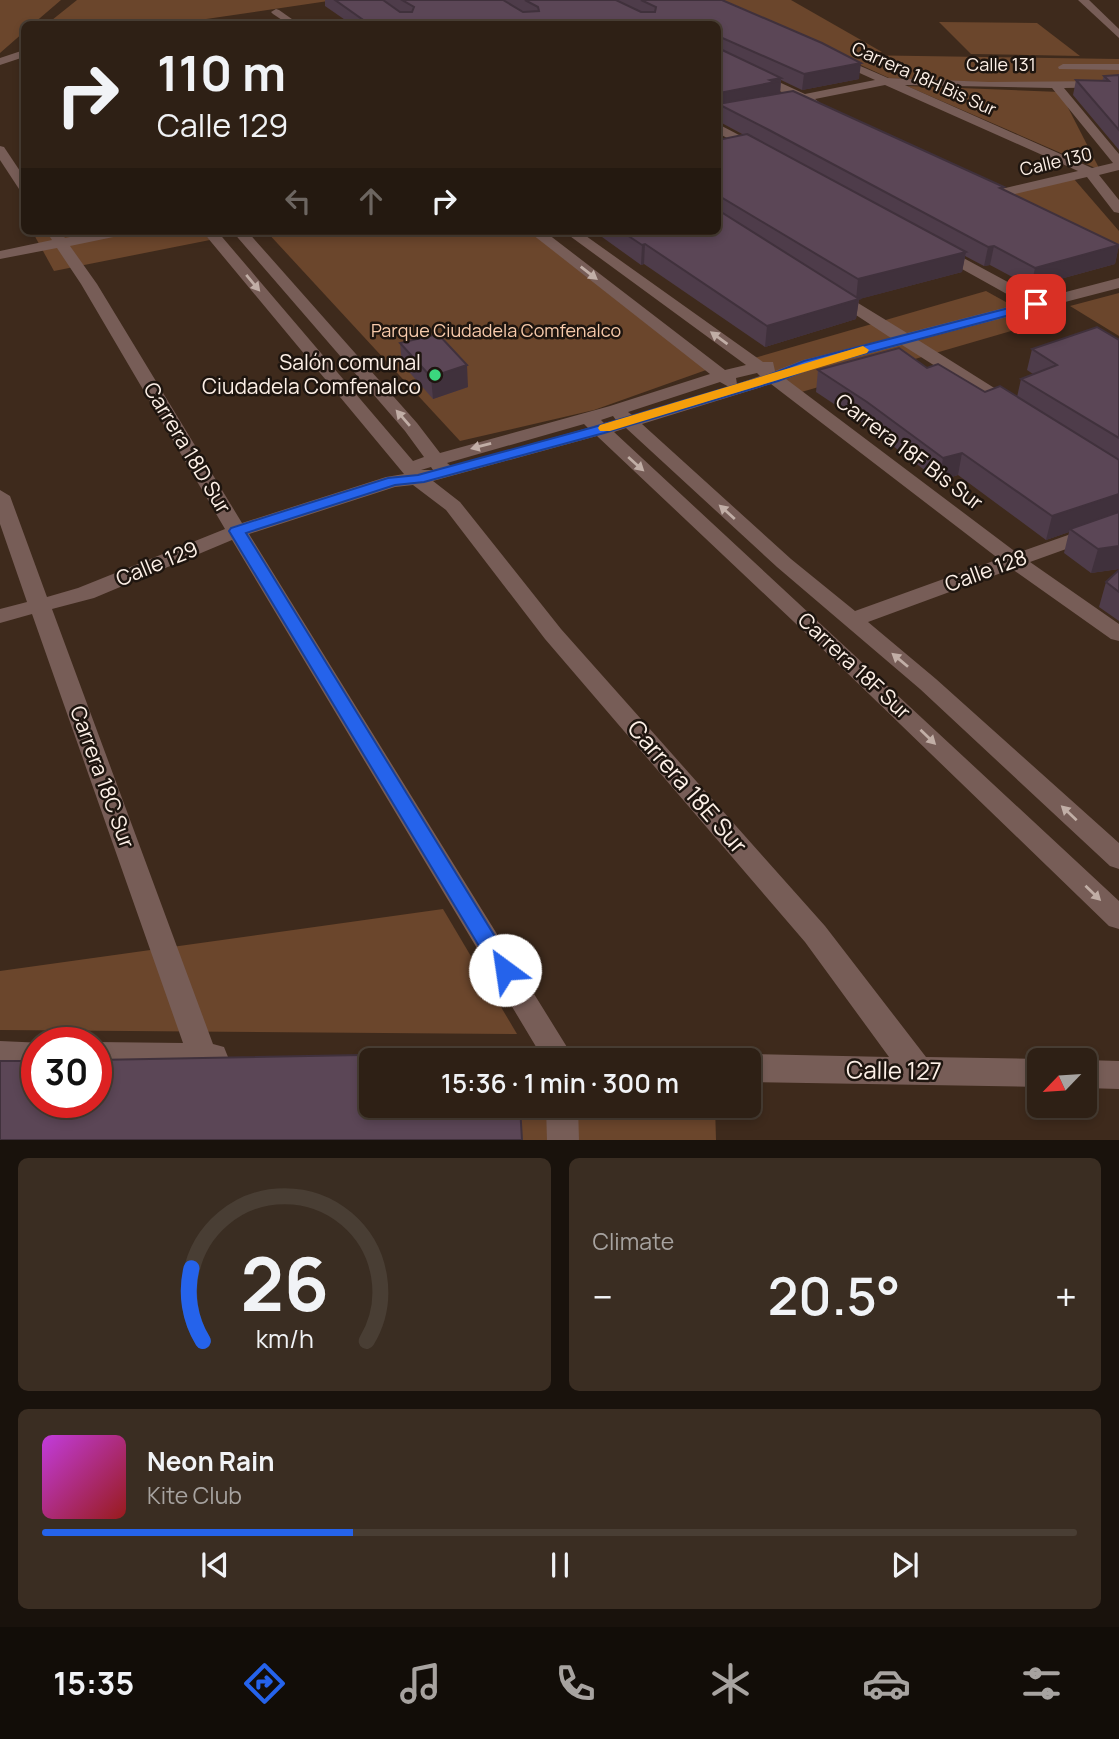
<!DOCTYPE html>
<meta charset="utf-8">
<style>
body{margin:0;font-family:Manrope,sans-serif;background:#3a2d22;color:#f1f3f6;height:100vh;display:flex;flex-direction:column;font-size:26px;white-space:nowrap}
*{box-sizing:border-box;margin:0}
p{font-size:23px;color:#a7a3a0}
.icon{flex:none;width:38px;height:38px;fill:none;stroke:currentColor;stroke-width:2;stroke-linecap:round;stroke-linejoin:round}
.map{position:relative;height:1140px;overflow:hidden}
.drawer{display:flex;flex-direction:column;gap:18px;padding:18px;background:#19120c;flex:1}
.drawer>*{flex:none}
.guide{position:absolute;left:21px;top:21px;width:700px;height:214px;border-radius:10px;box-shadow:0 4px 10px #0003,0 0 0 2px #493e34;background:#2e2015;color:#f1f3f6;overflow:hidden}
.needle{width:46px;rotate:245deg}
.tools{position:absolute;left:1027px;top:1048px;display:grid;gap:14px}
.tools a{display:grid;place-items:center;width:70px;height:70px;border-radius:10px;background:#2e2015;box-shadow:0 4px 10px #0003,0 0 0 2px #493e34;font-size:35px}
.speed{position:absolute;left:21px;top:1027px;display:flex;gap:14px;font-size:35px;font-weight:700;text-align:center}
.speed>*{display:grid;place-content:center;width:91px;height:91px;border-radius:50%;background:#2e2015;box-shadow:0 4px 10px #0003,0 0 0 2px #493e34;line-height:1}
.speed .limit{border:10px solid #d22;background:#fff;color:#111}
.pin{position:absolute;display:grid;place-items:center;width:60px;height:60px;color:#fff;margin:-30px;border-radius:14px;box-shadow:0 4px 10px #0006}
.me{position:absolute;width:77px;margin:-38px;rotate:329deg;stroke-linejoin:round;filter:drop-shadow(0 0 5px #0008)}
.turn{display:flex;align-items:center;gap:24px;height:147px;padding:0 21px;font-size:32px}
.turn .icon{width:91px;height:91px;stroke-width:2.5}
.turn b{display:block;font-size:49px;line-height:60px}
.lanes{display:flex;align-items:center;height:66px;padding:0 21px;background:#0003;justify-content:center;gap:35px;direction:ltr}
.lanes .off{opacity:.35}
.big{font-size:52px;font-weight:600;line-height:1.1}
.drawer .widget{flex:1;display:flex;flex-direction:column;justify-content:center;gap:10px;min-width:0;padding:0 24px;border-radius:10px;background:#3a2d22}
.drawer .dial{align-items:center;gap:0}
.dial svg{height:182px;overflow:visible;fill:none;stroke:#493e34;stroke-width:7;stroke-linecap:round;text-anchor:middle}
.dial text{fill:#f1f3f6;stroke:none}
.song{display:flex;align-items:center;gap:21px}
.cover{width:84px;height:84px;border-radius:10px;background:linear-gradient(135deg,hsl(290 70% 55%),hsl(0 70% 35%))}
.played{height:7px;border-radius:4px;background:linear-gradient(90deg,#2563eb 30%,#493e34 30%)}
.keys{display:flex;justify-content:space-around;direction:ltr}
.heat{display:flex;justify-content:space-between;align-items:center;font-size:38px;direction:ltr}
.drawer .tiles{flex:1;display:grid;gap:18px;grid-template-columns:1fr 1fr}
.widget:last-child{grid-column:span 2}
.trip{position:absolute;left:359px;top:1048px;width:402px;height:70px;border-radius:10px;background:#2e2015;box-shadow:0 4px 10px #0003,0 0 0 2px #493e34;font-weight:600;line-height:70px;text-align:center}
.menu{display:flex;height:112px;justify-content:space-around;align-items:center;background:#120d08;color:#a7a3a0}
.menu .icon{width:49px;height:49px}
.menu .active{color:#2563eb}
.menu b{font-size:32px;color:#f1f3f6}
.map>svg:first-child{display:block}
</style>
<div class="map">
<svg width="1119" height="1141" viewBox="0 0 1119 1141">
<rect width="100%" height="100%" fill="#3e2a1c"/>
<g fill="#6b462c">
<polygon points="0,0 61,0 33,24 24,24 24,32 0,53"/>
<polygon points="77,0 335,0 172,24 47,24"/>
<polygon points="719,0 791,0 882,52 853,55 1119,59 1119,82 1016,84 889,78"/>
<polygon points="939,22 1037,23 1080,56 971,54"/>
<polygon points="907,86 1060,92 1100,170"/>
<polygon points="1074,179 1119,231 1119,246 1008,194"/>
<polygon points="32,231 201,231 210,240 54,271"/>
<polygon points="266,231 530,231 709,369 594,410 460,441"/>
<polygon points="986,291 1042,322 798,393 751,359"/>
<polygon points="1119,293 1119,336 1070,306"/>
<polygon points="443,909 517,1034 0,1030 0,971"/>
<polygon points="413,1106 715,1106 716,1140 410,1141"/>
</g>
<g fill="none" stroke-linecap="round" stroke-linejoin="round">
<g fill="#775d57" fill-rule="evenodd">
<polygon points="1078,0 1089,0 1119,29 1119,38"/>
<polygon points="276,9 279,10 299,24 288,24 273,14 271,12"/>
<polygon points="24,50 24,57 0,65 0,58"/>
<path d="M718,54L805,94L875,80L831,60L830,58L835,55L888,78L989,82L1119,81V87L1064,88L1119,154V170L1099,175L1119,200V213L1114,212L1087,177L1002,197L997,196V190L1078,171L885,85L815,99L820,103L814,107L795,101L794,98L718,61ZM905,85L1052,88L1113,163L1092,168Z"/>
<polygon points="1063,64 1119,64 1119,70 1059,69 1058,67"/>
<polygon points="718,124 762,147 764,150 762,153 754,153 718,133"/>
<polygon points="0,146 4,147 24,177 24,190 19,189 0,160"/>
<path d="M46,231H60L65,238L101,231H130L123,235L70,246L97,284L242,523L386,477L404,474L202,231H217L413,461L424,457L405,431L232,231H247L417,423L440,453L610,406L710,374L528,231H544L725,370L746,365L563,231H579L763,362H773L775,371L803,360L891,338L830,298L827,295L830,292H840L907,333L1023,303L935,254L933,251L935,248H945L1039,299L1119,278V288L918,340L1015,401L1018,405L1015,409H1003L902,345L815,368L786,379L1017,553L1119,517V530L1030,562L1119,624V641L1111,639L1012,569L868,622L936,679L1119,843V869L1110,866L920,689L777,567L626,428L614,432L1119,901V929L1109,926L811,638L597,436L433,481L460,502L561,629L825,926L926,1057L1040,1059L1044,1060H1040V1087L749,1082V1060H737L749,1054L889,1057L805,942L545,639L446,510L413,485L395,487L249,534L575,1060H544L232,540L94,598L52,609L213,1044L224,1047L228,1057L224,1067L213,1071L96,1068V1043H92L96,1042L183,1043L32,614L0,623V609L27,602L0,524V490L10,496L47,597L78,588L225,529L81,284L57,248L0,259V251L52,240ZM757,373L760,376L737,384L736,378ZM720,382L729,387L632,415L628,412ZM771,384L999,559L855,611L791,559L642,424ZM613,416L616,420L604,423L601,420ZM584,424L588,428L451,466L447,463ZM431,467L433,470H421Z"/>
<polygon points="0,1041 44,1043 37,1043 37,1067 0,1067"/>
<polygon points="1085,1060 1119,1061 1119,1089 1085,1088"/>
<polygon points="546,1106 578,1106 579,1141 547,1141"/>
</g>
</g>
<g fill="#4e3c4a">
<polygon points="325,0 722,0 859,79 802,90 781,80 780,93 1004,187 1003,190 1119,245 1115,264 1031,287 990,265 984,266 965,256 962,272 859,299 856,319 765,347 644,264 641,265 602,237 602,231 718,231 718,140 744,135 718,121 718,24 351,24 325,6"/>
<polygon points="1119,75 1119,150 1073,95 1076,80 1102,81 1104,76"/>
<polygon points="1119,340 1119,569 1091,573 1064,553 1069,532 1046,540 958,475 939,481 864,424 816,392 818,370 927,368 985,392 1017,397 1021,379 1033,374 1027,370 1032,349"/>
<polygon points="400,343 468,387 433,399 402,364"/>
<polygon points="1119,570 1119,621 1099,607 1106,582"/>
</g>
<g fill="#40313c">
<polygon points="861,63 859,79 802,90 804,74"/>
<polygon points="781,78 780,94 718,103 719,93"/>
<polygon points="645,244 644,264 641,265 642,245"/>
<polygon points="1119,245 1115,264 1031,287 1035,268"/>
<polygon points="994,246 990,265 984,266 988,247"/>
<polygon points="966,252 962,272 856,300 858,279"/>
<polygon points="859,299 856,319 765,347 767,326"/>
<polygon points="467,365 468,387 433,399 431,377"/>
<polygon points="962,453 958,475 939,481 943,458"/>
<polygon points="1119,494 1119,515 1070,529 1069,532 1046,540 1052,516"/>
<polygon points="1119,546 1119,569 1091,573 1098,549"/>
</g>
<g fill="#5b4656" stroke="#40313c" stroke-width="2">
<polygon points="335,0 383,0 400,12 412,12 414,7 402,0 503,0 523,12 539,11 538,7 525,0 616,0 641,12 655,12 656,7 641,0 722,0 822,43 861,63 804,74 718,36 718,48 781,78 770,80 775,82 719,93 718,103 718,24 369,24"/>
<polygon points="1119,75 1119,130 1076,80 1109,81 1104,76"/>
<polygon points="793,91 1004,187 1000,188 1119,245 1035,268 994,246 988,247 769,130 718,104"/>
<polygon points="747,134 966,252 858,279 719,196 718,210 859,299 767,326 645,244 642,245 621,231 718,231 718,140"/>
<polygon points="1097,327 1119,340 1119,438 1021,379 1057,365 1032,349"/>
<polygon points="438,334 467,365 431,377 400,343"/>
<polygon points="899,348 927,368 938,364 985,392 1000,386 1119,460 1119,494 1052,516 962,453 943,458 867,402 818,370"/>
<polygon points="1119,512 1119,546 1098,549 1070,529"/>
<polygon points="1119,570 1119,592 1106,582"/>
<polygon points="517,1052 517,1060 371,1060 371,1106 520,1106 522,1140 0,1140 0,1061 37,1061 37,1102 96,1102 96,1060"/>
</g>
<defs><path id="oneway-solid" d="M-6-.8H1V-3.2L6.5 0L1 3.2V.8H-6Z" transform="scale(1.75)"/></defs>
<g fill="#c1aea6">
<use href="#oneway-solid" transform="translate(589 273) rotate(38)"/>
<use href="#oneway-solid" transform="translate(253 283) rotate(50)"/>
<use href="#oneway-solid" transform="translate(719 338) rotate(-144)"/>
<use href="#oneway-solid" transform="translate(403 418) rotate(-131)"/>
<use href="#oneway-solid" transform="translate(481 446) rotate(165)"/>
<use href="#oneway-solid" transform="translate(636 464) rotate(42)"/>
<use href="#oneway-solid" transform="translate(727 512) rotate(-138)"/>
<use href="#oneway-solid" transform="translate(900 660) rotate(-140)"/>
<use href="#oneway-solid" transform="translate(928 737) rotate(44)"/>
<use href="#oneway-solid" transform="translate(1069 813) rotate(-137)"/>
<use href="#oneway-solid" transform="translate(1093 893) rotate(44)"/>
</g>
<polygon fill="#2563eb" stroke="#184099" stroke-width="2" points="1036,301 1040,302 1040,307 814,367 778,381 604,433 424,482 395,485 246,533 512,964 516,970 512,976 505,979 497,976 229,531 231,528 388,478 418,475 594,427 769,375 804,361"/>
<polygon fill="#f59e0b" points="863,346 869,350 867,353 610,431 600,431 598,428 600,425"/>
<circle fill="#3bd77e" stroke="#1e150f" stroke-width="2.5" cx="435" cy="375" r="7"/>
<g text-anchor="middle" stroke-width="5" stroke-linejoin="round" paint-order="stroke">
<g font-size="18" fill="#fdf0e7" stroke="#1e150f">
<text x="1001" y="71">Calle 131</text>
<text transform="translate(924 79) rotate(24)" y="6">Carrera 18H Bis Sur</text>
<text transform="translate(1056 162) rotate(-13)" y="6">Calle 130</text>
</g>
<g font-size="18" fill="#f8cbac" stroke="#1e150f">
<text x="496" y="337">Parque Ciudadela Comfenalco</text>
</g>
<g font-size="21" fill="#fdf0e7" stroke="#1e150f" text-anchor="end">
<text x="421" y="370">Salón comunal<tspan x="421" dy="24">Ciudadela Comfenalco</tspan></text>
</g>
<g font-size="21" fill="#fdf0e7" stroke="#1e150f">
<text transform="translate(187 448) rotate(59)" y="7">Carrera 18D Sur</text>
<text transform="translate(909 452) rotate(37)" y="7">Carrera 18F Bis Sur</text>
<text transform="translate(157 564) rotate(-22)" y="7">Calle 129</text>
<text transform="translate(986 571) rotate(-20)" y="7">Calle 128</text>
<text transform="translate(854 666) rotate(43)" y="7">Carrera 18F Sur</text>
<text transform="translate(102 777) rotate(70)" y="7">Carrera 18C Sur</text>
</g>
<g font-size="24" fill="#fdf0e7" stroke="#1e150f">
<text transform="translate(687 787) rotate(49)" y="8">Carrera 18E Sur</text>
<text transform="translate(894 1071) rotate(1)" y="8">Calle 127</text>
</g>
</g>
</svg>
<div class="tools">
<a><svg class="needle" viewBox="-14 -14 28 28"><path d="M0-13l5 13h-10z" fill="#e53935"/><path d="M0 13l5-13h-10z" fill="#a7a3a0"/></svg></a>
</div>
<div class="speed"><div class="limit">30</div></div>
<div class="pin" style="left:1036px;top:304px;background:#d93025"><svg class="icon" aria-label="arrive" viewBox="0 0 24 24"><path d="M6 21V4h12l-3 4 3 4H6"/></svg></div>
<svg class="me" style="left:505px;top:970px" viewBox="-20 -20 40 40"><circle r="19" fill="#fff"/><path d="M0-13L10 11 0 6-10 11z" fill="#2563eb"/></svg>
<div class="trip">15:36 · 1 min · 300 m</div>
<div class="guide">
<div class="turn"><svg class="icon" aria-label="right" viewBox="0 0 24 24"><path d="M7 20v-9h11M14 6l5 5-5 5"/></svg><div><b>110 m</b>Calle 129</div></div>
<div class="lanes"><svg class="icon off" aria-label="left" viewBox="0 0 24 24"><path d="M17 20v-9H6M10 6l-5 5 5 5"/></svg><svg class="icon off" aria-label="ahead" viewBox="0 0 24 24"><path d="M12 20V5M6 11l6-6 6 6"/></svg><svg class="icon" aria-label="right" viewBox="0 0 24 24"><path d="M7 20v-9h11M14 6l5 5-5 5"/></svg></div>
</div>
</div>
<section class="drawer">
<div class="tiles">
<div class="widget dial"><svg viewBox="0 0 100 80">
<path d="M14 69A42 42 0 1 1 86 69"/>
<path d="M14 69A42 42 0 0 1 9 37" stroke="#2563eb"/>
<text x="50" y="56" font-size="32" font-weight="700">26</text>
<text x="50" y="72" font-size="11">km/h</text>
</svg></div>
<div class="widget"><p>Climate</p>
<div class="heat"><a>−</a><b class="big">20.5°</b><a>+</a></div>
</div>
<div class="widget">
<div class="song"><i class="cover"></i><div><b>Neon Rain</b><p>Kite Club</p></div></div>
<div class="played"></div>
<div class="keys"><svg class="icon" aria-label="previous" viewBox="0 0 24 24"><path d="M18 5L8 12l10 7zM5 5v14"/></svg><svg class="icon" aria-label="pause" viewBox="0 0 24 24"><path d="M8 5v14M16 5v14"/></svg><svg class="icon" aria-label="next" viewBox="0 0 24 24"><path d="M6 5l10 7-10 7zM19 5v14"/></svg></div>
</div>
</div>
</section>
<nav class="menu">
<b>15:35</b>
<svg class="icon active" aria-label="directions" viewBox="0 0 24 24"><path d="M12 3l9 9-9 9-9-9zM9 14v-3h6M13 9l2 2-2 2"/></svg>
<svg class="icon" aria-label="music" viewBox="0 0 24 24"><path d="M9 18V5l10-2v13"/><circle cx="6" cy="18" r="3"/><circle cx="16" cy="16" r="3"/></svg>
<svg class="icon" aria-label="phone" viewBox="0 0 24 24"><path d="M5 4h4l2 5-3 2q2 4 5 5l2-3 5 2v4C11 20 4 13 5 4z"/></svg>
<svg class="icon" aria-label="climate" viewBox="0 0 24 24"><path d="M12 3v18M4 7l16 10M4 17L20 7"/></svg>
<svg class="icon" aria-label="car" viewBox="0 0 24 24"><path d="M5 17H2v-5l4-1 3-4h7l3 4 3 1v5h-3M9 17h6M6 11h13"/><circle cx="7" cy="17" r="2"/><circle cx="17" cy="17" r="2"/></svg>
<svg class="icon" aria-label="filters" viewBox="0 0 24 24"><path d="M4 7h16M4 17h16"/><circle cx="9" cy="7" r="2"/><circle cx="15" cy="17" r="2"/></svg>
</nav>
